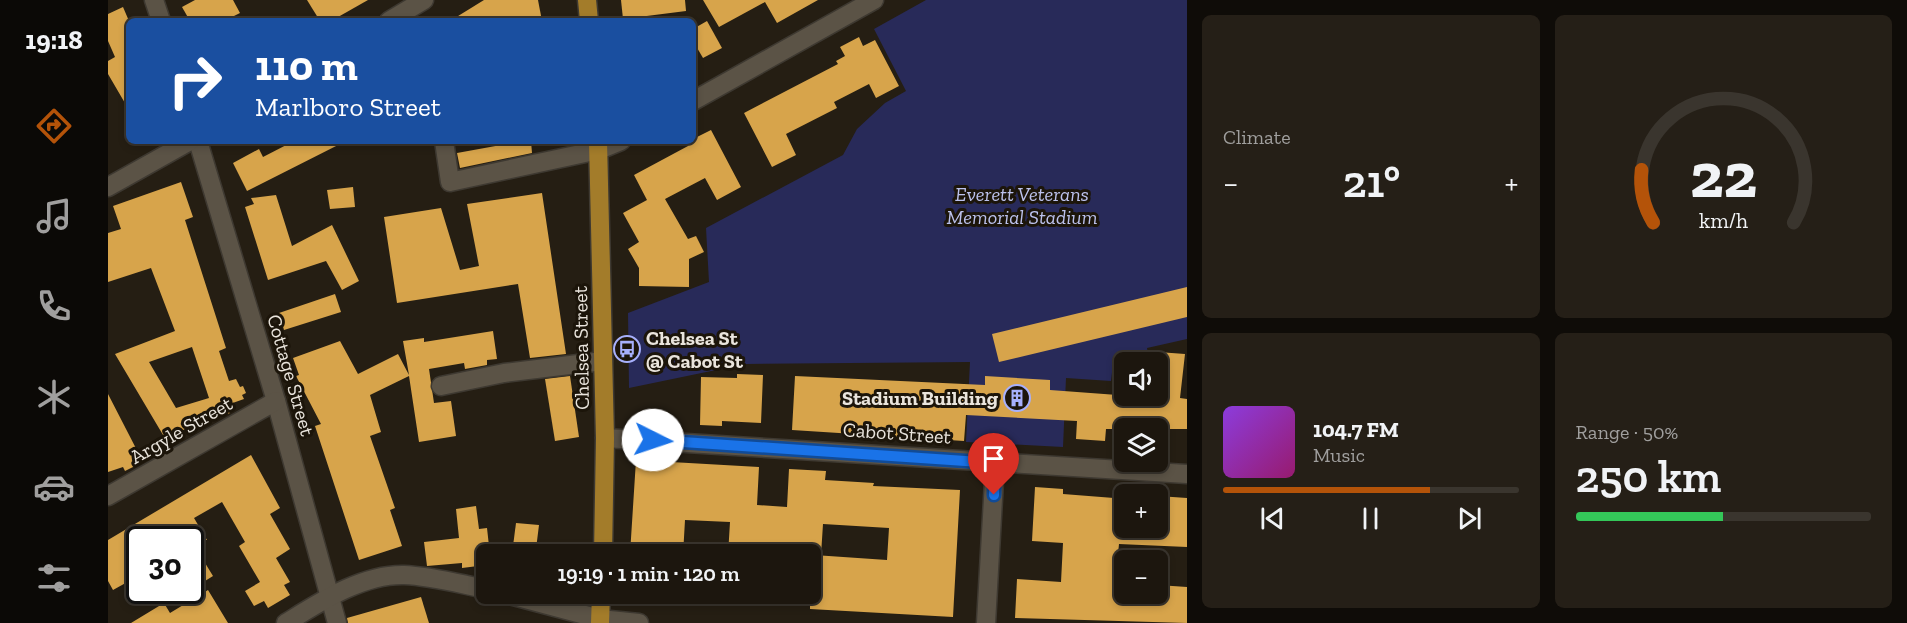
<!DOCTYPE html>
<meta charset="utf-8">
<style>
body{margin:0;font-family:"Zilla Slab",serif;background:#251f17;color:#f1f3f6;height:100vh;display:flex;flex-direction:column;font-size:22px;white-space:nowrap}
*{box-sizing:border-box;margin:0}
p{font-size:20px;color:#a09f9e}
.icon{flex:none;width:33px;height:33px;fill:none;stroke:currentColor;stroke-width:2;stroke-linecap:round;stroke-linejoin:round}
.map{position:relative;flex:1;overflow:hidden}
.drawer{display:flex;flex-direction:column;gap:15px;padding:15px;background:#0f0c08;width:720px}
.drawer>*{flex:none}
.guide{position:absolute;left:18px;top:18px;width:570px;height:126px;border-radius:9px;box-shadow:0 3px 9px #0003,0 0 0 2px #3a352e;background:#1a4fa0;color:#fff;overflow:hidden}
.controls{position:absolute;left:1006px;top:352px;display:grid;gap:12px}
.controls a{display:grid;place-items:center;width:54px;height:54px;border-radius:9px;background:#1c160e;box-shadow:0 3px 9px #0003,0 0 0 2px #3a352e;font-size:30px}
.speed{position:absolute;left:18px;top:526px;display:flex;gap:12px;font-size:30px;font-weight:700;text-align:center}
.speed>*{display:grid;place-content:center;width:78px;height:78px;border-radius:50%;background:#1c160e;box-shadow:0 3px 9px #0003,0 0 0 2px #3a352e;line-height:1}
.speed .limit{border:3px solid #111;border-radius:9px;background:#fff;color:#111}
.pin{position:absolute;display:grid;place-items:center;width:51px;height:51px;color:#fff;margin:-62px -26px;border-radius:50% 50% 50% 0;rotate:-45deg;box-shadow:0 0 6px #0007}
.pin .icon{rotate:45deg}
.me{position:absolute;width:66px;margin:-33px;rotate:94deg;stroke-linejoin:round;filter:drop-shadow(0 0 4px #0008)}
.turn{display:flex;align-items:center;gap:21px;height:126px;padding:0 30px;font-size:27px}
.turn .icon{width:78px;height:78px;stroke-width:2.5}
.turn b{display:block;font-size:42px;line-height:51px}
.big{font-size:45px;font-weight:600;line-height:1.1}
.drawer .card{flex:1;display:flex;flex-direction:column;justify-content:center;gap:9px;min-width:0;padding:0 21px;border-radius:9px;background:#251f17}
.drawer .dial{align-items:center;gap:0}
.dial svg{height:156px;overflow:visible;fill:none;stroke:#3a352e;stroke-width:7;stroke-linecap:round;text-anchor:middle}
.dial text{fill:#f1f3f6;stroke:none}
.song{display:flex;align-items:center;gap:18px}
.cover{width:72px;height:72px;border-radius:9px;background:linear-gradient(135deg,hsl(270 70% 55%),hsl(320 70% 35%))}
.played{height:6px;border-radius:3px;background:linear-gradient(90deg,#b45309 70%,#3a352e 70%)}
.keys{display:flex;justify-content:space-around;direction:ltr}
.heat{display:flex;justify-content:space-between;align-items:center;font-size:33px;direction:ltr}
.charge{height:9px;border-radius:4px;background:linear-gradient(90deg,#34c759 50%,#3a352e 0)}
.drawer .tiles{flex:1;display:grid;gap:15px;grid-template-columns:repeat(2,1fr)}
.trip{position:absolute;left:368px;top:544px;width:345px;height:60px;border-radius:9px;background:#1c160e;box-shadow:0 3px 9px #0003,0 0 0 2px #3a352e;font-weight:600;line-height:60px;text-align:center}
main{display:flex;flex:1;min-height:0}
.menu{display:flex;flex-direction:column;width:108px;justify-content:space-around;align-items:center;background:#0b0906;color:#a09f9e}
.menu .icon{width:42px;height:42px}
.menu .active{color:#b45309}
.menu b{font-size:27px;color:#f1f3f6}
.map>svg:first-child{display:block}
</style>
<main>
<nav class="menu">
<b>19:18</b>
<svg class="icon active" aria-label="directions" viewBox="0 0 24 24"><path d="M12 3l9 9-9 9-9-9zM9 14v-3h6M13 9l2 2-2 2"/></svg>
<svg class="icon" aria-label="music" viewBox="0 0 24 24"><path d="M9 18V5l10-2v13"/><circle cx="6" cy="18" r="3"/><circle cx="16" cy="16" r="3"/></svg>
<svg class="icon" aria-label="phone" viewBox="0 0 24 24"><path d="M5 4h4l2 5-3 2q2 4 5 5l2-3 5 2v4C11 20 4 13 5 4z"/></svg>
<svg class="icon" aria-label="climate" viewBox="0 0 24 24"><path d="M12 3v18M4 7l16 10M4 17L20 7"/></svg>
<svg class="icon" aria-label="car" viewBox="0 0 24 24"><path d="M5 17H2v-5l4-1 3-4h7l3 4 3 1v5h-3M9 17h6M6 11h13"/><circle cx="7" cy="17" r="2"/><circle cx="17" cy="17" r="2"/></svg>
<svg class="icon" aria-label="filters" viewBox="0 0 24 24"><path d="M4 7h16M4 17h16"/><circle cx="9" cy="7" r="2"/><circle cx="15" cy="17" r="2"/></svg>
</nav>
<div class="map">
<svg width="1079" height="623" viewBox="0 0 1079 623">
<rect width="100%" height="100%" fill="#251e13"/>
<polygon fill="#282a59" points="818,0 1079,0 1079,339 1039,348 1040,354 1005,364 1003,381 958,378 955,447 858,442 862,362 637,364 521,388 520,313 601,282 598,228 735,155 749,129 777,103 798,91 766,29"/>
<g fill="#d7a44b" fill-rule="evenodd">
<polygon points="87,0 125,0 132,13 116,21 82,21 74,7"/>
<polygon points="199,0 260,0 223,21 212,21"/>
<polygon points="376,0 430,0 434,21 342,21"/>
<polygon points="513,0 577,0 578,11 515,19"/>
<polygon points="595,0 710,0 669,23 657,2 611,27"/>
<polygon points="15,7 21,21 21,110 0,74 0,61 7,57 0,41 0,14"/>
<polygon points="599,21 614,48 595,58 585,41 585,29"/>
<polygon points="751,37 755,46 767,40 791,86 768,98 761,84 726,102 729,108 678,134 688,155 664,167 636,113 730,64 728,61 737,56 732,47"/>
<polygon points="603,130 633,187 609,200 597,178 557,199 580,239 588,236 596,252 581,259 581,287 531,286 531,268 520,249 531,242 515,213 539,200 526,175 580,146 579,142"/>
<polygon points="186,141 238,141 139,191 125,163 151,149 155,157"/>
<polygon points="393,141 423,141 424,153 352,168 349,153 393,145"/>
<path d="M73,182L85,217L77,220L118,348L111,351L121,381L128,379L132,387L135,386L138,393L134,395L136,399L119,405L122,413L103,420L101,415L58,440L7,354L67,331L43,268L0,282V233L13,229L5,206ZM84,347L101,398L68,408L41,362Z"/>
<polygon points="245,187 247,207 222,209 219,190"/>
<polygon points="434,193 458,354 422,358 410,284 289,303 276,217 333,208 352,270 371,266 359,204"/>
<polygon points="168,195 184,246 224,225 251,281 234,290 218,261 160,280 137,207 146,204 143,198"/>
<polygon points="1079,287 1079,317 891,362 884,334"/>
<polygon points="227,294 233,312 176,330 171,313"/>
<polygon points="385,331 389,359 379,360 379,365 357,369 356,363 321,369 326,403 343,401 348,436 311,442 301,376 262,395 273,432 262,436 287,508 282,510 294,546 251,560 207,426 213,424 188,376 191,375 185,358 232,341 250,374 290,354 301,375 295,341 316,338 316,342"/>
<polygon points="1050,352 1077,354 1072,398 1079,399 1079,429 998,429 997,441 968,439 969,421 858,415 856,441 684,430 687,376 877,385 877,376 942,380 942,390 1050,398"/>
<polygon points="629,374 655,375 653,423 614,421 614,426 592,425 593,377 629,378"/>
<polygon points="462,376 471,437 447,441 437,379"/>
<polygon points="0,394 35,462 17,471 15,467 0,472"/>
<polygon points="143,455 172,508 162,514 182,549 168,558 182,582 176,585 182,595 160,608 156,601 146,606 137,591 152,582 131,546 137,542 114,502 86,518 99,540 83,540 105,576 89,586 82,575 82,540 32,540 32,575 5,590 0,581 0,540"/>
<path d="M528,460L651,467L649,505L679,507L681,469L718,471L717,480L766,483L765,486L852,490L845,617L702,609V555H620L622,522L577,520L575,555L522,554ZM715,524L781,528L779,560L706,555H713Z"/>
<polygon points="927,487 955,489 955,494 1006,498 1004,528 1050,528 1050,496 1079,498 1079,547 1011,544 1007,584 1017,585 1017,594 1050,594 1050,585 1079,587 1079,623 907,618 909,579 953,582 955,543 924,541"/>
<polygon points="368,506 371,529 379,528 382,555 378,555 378,565 354,568 354,563 319,566 316,542 351,538 348,509"/>
<polygon points="408,523 431,525 428,549 405,546"/>
<polygon points="100,590 120,623 23,623 56,603 62,613"/>
<polygon points="313,597 321,623 240,623 239,618"/>
</g>
<g fill="none" stroke-linecap="round" stroke-linejoin="round">
<defs>
<g id="minor">
<polyline points="46,0 53,21"/>
<polyline points="281,21 316,0"/>
<polyline points="585,101 766,0"/>
<polyline points="90,141 168,401 229,623"/>
<polyline points="336,141 342,182 491,150 513,141"/>
<polyline points="0,187 82,141"/>
<polyline points="333,386 396,373 495,361"/>
<polyline points="497,438 1079,474"/>
<polyline points="0,496 168,401"/>
<polyline points="398,594 492,619 531,623"/>
<path d="M178,623C212,602 254,574 296,575C323,576 352,584 378,589"/>
<polyline points="878,623 887,463"/>
</g>
<g id="major">
<polyline points="479,0 481,21"/>
<polyline points="490,141 497,438 495,555"/>
<polyline points="492,623 493,594"/>
</g>
</defs>
<use href="#minor" stroke="#3e3931" stroke-width="21"/>
<use href="#major" stroke="#3e3931" stroke-width="21"/>
<use href="#minor" stroke="#5b5346" stroke-width="18"/>
<use href="#major" stroke="#a37c2a" stroke-width="18"/>
</g>
<g fill="none" stroke-linecap="round" stroke-linejoin="round">
<defs>
<polyline id="route" points="545,440 887,463 886,495"/>
</defs>
<use href="#route" stroke="#114b97" stroke-width="15"/>
<use href="#route" stroke="#1a73e8" stroke-width="10"/>
</g>
<defs>
<symbol id="bus-ring" viewBox="-11 -11 22 22"><circle r="9.5" fill="#1c150a" stroke="#a7b0fc" stroke-width="1.5"/><path d="M-5-6H5V4H4V6H2V4H-2V6H-4V4H-5ZM-3.5-4V0h7V-4ZM-3.5 1.2v1.5H-2V1.2ZM2 1.2v1.5H3.5V1.2Z" fill="#a7b0fc"/></symbol>
<symbol id="building-ring" viewBox="-11 -11 22 22"><circle r="9.5" fill="#1c150a" stroke="#a7b0fc" stroke-width="1.5"/><path d="M-4-6H4V6H1V3H-1V6H-4ZM-2.5-4.3h1.7v1.8h-1.7ZM.8-4.3h1.7v1.8H.8ZM-2.5-1h1.7V.8h-1.7ZM.8-1h1.7V.8H.8Z" fill="#a7b0fc"/></symbol>
</defs>
<g fill-rule="evenodd">
<use href="#bus-ring" x="504" y="334" width="30" height="30"/>
<use href="#building-ring" x="894" y="383" width="30" height="30"/>
</g>
<g text-anchor="middle" stroke-width="6" stroke-linejoin="round" paint-order="stroke">
<g font-size="20" font-style="italic" fill="#bcc2ed" stroke="#1c150a">
<text x="914" y="201">Everett Veterans<tspan x="914" dy="23">Memorial Stadium</tspan></text>
</g>
<g font-size="20" font-weight="bold" fill="#eae5dd" stroke="#1c150a" text-anchor="start">
<text x="538" y="345">Chelsea St<tspan x="538" dy="23">@ Cabot St</tspan></text>
<text x="890" y="405" text-anchor="end">Stadium Building</text>
</g>
<g font-size="20" fill="#eae5dd" stroke="#1c150a">
<text transform="translate(473 348) rotate(-91)" y="7">Chelsea Street</text>
<text transform="translate(183 375) rotate(74)" y="7">Cottage Street</text>
<text transform="translate(73 430) rotate(-30)" y="7">Argyle Street</text>
<text transform="translate(789 433) rotate(4)" y="7">Cabot Street</text>
</g>
</g>
</svg>
<div class="controls">
<a><svg class="icon" aria-label="sound" viewBox="0 0 24 24"><path d="M4 9h4l5-4v14l-5-4H4zM17 9q2 3 0 6"/></svg></a>
<a><svg class="icon" aria-label="layers" viewBox="0 0 24 24"><path d="M12 4l9 5-9 5-9-5zM3 14l9 5 9-5"/></svg></a>
<a>+</a>
<a>−</a>
</div>
<div class="speed"><div class="limit">30</div></div>
<div class="pin" style="left:886px;top:495px;background:#d93025"><svg class="icon" aria-label="arrive" viewBox="0 0 24 24"><path d="M6 21V4h12l-3 4 3 4H6"/></svg></div>
<svg class="me" style="left:545px;top:440px" viewBox="-20 -20 40 40"><circle r="19" fill="#fff"/><path d="M0-13L10 11 0 6-10 11z" fill="#1a73e8"/></svg>
<div class="trip">19:19 · 1 min · 120 m</div>
<div class="guide">
<div class="turn"><svg class="icon" aria-label="right" viewBox="0 0 24 24"><path d="M7 20v-9h11M14 6l5 5-5 5"/></svg><div><b>110 m</b>Marlboro Street</div></div>
</div>
</div>
<section class="drawer">
<div class="tiles">
<div class="card"><p>Climate</p>
<div class="heat"><a>−</a><b class="big">21°</b><a>+</a></div>
</div>
<div class="card dial"><svg viewBox="0 0 100 80">
<path d="M14 69A42 42 0 1 1 86 69"/>
<path d="M14 69A42 42 0 0 1 8 42" stroke="#b45309"/>
<text x="50" y="56" font-size="32" font-weight="700">22</text>
<text x="50" y="72" font-size="11">km/h</text>
</svg></div>
<div class="card">
<div class="song"><i class="cover"></i><div><b>104.7 FM</b><p>Music</p></div></div>
<div class="played"></div>
<div class="keys"><svg class="icon" aria-label="previous" viewBox="0 0 24 24"><path d="M18 5L8 12l10 7zM5 5v14"/></svg><svg class="icon" aria-label="pause" viewBox="0 0 24 24"><path d="M8 5v14M16 5v14"/></svg><svg class="icon" aria-label="next" viewBox="0 0 24 24"><path d="M6 5l10 7-10 7zM19 5v14"/></svg></div>
</div>
<div class="card"><p>Range · 50%</p><b class="big">250 km</b><div class="charge"></div></div>
</div>
</section>
</main>
